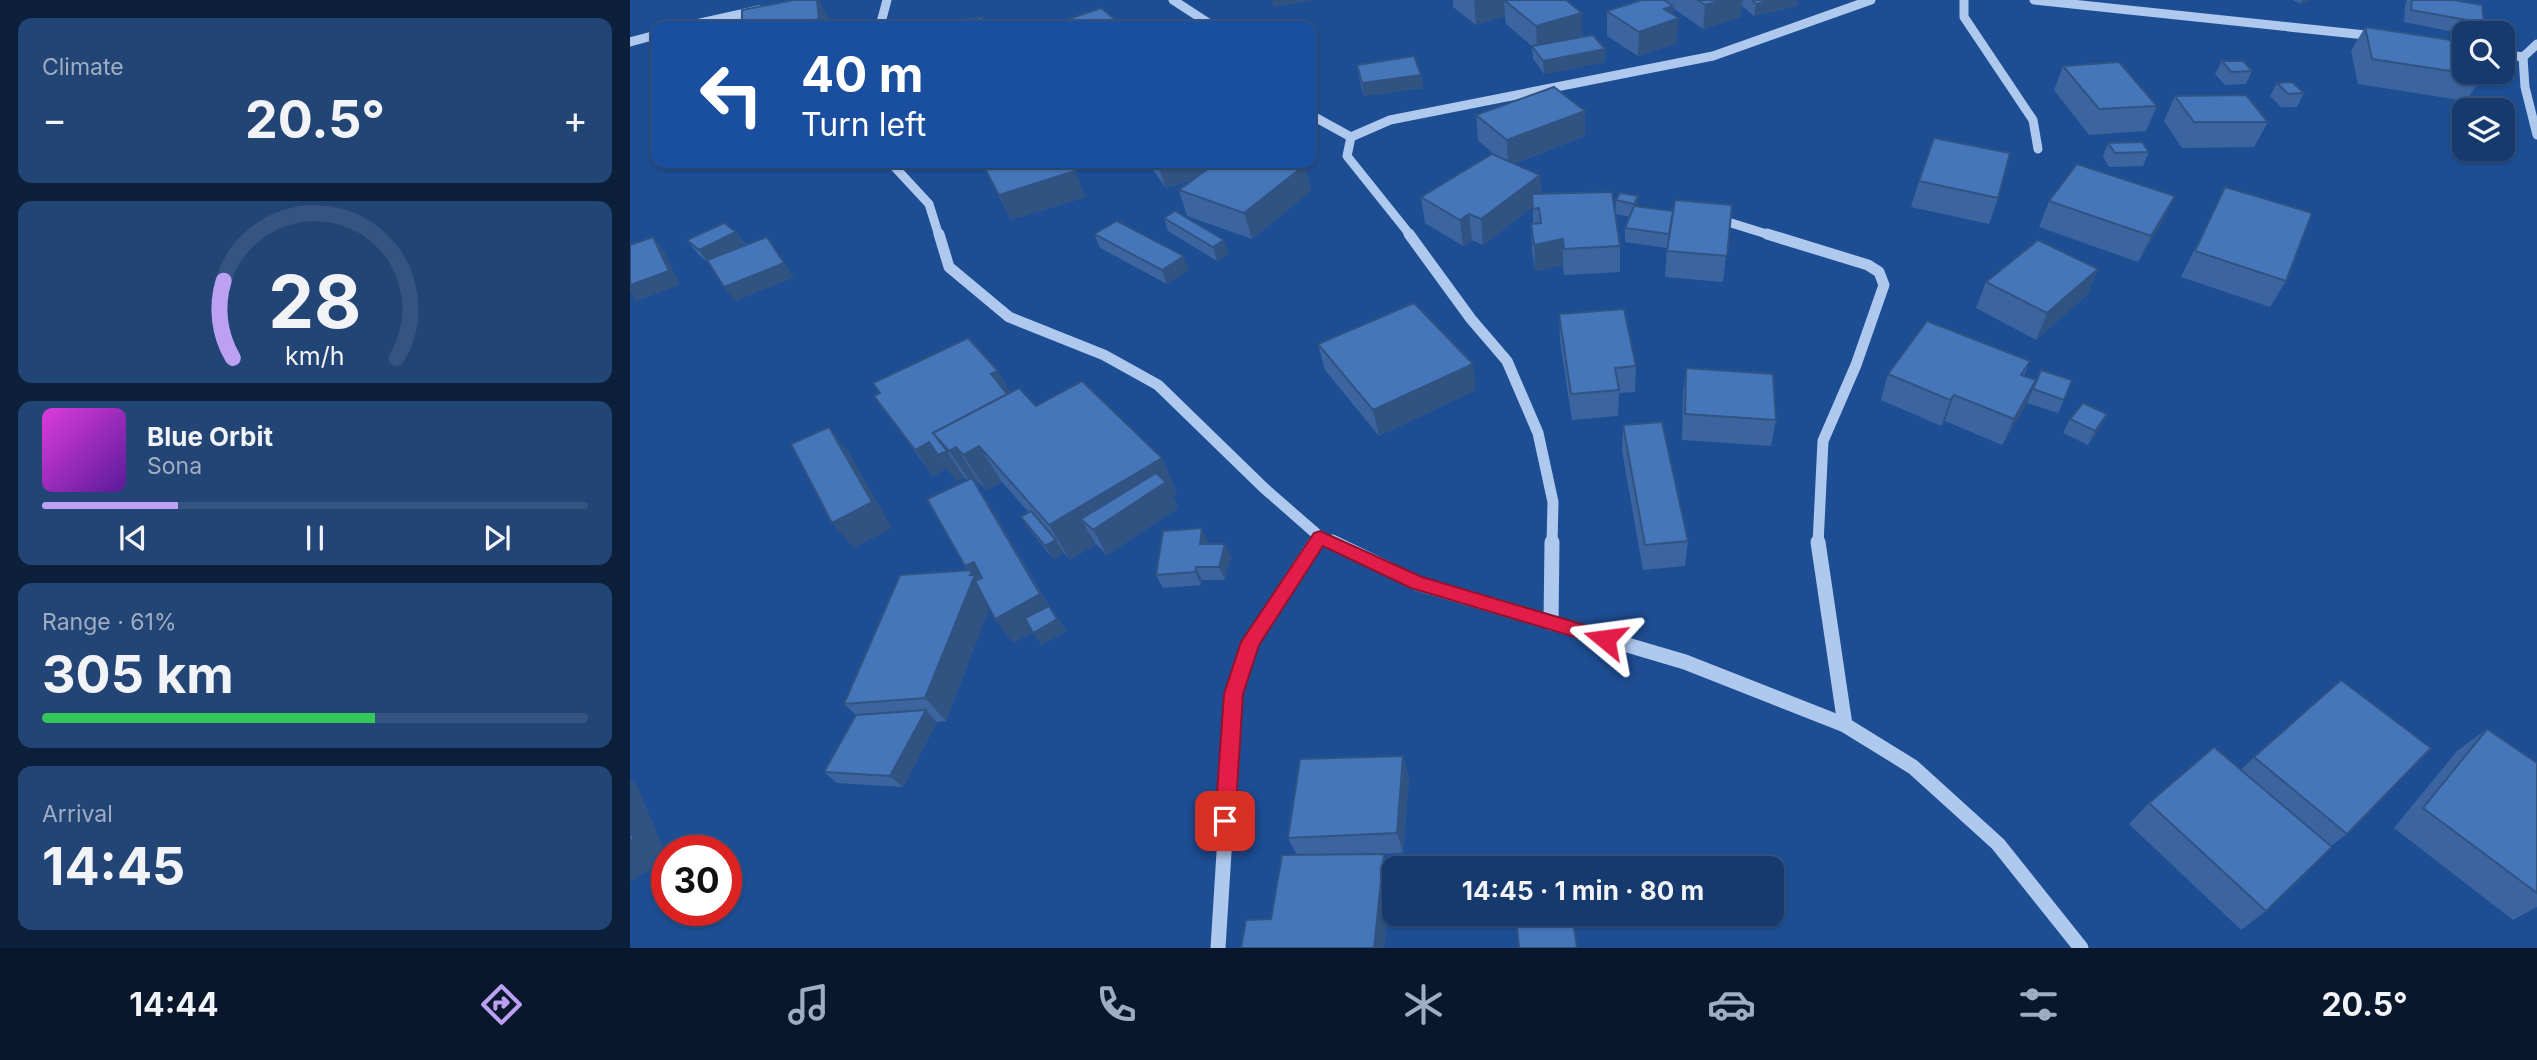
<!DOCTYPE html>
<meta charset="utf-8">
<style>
body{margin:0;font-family:Inter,sans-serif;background:#234576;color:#f1f3f6;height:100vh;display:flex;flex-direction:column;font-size:26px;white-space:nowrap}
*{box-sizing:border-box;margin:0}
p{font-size:23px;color:#9eadc2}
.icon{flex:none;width:38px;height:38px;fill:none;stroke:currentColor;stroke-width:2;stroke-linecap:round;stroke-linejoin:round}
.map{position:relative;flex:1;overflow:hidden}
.sheet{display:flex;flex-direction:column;gap:18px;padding:18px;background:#0c203c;width:630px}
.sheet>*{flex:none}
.banner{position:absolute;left:21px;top:21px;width:665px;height:147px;border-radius:14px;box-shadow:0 2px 5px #0004,0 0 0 2px #355481;background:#1a4fa0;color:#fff;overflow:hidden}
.controls{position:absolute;left:1822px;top:21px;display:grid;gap:14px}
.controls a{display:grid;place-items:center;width:63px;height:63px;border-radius:14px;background:#163a6e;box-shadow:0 2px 5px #0004,0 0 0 2px #355481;font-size:35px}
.speed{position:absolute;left:21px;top:835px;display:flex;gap:14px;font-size:35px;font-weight:700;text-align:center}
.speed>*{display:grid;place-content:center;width:91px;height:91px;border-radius:50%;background:#163a6e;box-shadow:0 2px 5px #0004,0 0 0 2px #355481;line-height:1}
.speed .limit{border:10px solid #d22;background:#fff;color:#111}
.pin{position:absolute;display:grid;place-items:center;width:60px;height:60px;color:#fff;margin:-30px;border-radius:14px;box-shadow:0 4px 10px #0006}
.me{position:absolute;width:77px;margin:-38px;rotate:286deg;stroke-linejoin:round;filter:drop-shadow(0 0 5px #0008)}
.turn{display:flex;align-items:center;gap:24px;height:147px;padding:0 35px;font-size:32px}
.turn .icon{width:91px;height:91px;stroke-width:2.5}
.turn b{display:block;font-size:49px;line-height:60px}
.big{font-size:52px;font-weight:700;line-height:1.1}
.sheet .tile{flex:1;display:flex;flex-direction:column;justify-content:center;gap:10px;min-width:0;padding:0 24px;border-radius:14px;background:#234576}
.sheet .dial{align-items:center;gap:0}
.dial svg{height:182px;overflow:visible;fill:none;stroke:#355481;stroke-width:7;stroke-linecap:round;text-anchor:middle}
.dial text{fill:#f1f3f6;stroke:none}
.song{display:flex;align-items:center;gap:21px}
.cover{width:84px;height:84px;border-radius:10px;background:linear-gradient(135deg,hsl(300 70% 55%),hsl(270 70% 35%))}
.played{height:7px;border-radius:4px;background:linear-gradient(90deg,#bca0f2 25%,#355481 25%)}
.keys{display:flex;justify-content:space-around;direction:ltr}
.heat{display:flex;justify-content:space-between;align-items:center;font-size:38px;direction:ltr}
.charge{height:10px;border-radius:5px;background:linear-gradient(90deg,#34c759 61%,#355481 0)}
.trip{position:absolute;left:752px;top:856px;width:402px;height:70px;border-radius:14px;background:#163a6e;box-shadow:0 2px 5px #0004,0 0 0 2px #355481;font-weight:700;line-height:70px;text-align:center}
.dock{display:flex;height:112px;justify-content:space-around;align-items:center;background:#09172c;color:#9eadc2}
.dock .icon{width:49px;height:49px}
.dock .active{color:#bca0f2}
.dock b{font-size:32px;color:#f1f3f6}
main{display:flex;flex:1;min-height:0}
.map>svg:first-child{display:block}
</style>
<main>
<section class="sheet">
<div class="tile"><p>Climate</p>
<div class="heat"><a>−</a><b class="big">20.5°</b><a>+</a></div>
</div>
<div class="tile dial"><svg viewBox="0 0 100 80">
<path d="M14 69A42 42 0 1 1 86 69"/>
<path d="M14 69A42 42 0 0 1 10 35" stroke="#bca0f2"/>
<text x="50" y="56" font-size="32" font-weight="700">28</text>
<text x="50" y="72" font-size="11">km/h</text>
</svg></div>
<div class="tile">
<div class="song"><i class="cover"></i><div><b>Blue Orbit</b><p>Sona</p></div></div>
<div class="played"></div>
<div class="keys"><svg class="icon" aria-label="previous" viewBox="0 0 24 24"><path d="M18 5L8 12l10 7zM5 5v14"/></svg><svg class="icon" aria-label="pause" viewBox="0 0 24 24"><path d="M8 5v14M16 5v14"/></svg><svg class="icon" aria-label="next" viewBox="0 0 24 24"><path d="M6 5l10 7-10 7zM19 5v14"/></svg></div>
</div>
<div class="tile"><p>Range · 61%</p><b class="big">305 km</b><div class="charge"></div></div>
<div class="tile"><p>Arrival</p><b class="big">14:45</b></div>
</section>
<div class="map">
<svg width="1907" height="948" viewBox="0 0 1907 948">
<rect width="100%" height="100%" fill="#1d4d93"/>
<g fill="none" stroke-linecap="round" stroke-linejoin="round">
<g stroke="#afc9ee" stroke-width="9">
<polyline points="543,0 583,26"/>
<polyline points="1334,0 1334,17 1403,120 1408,149"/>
<polyline points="1404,0 1745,36"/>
<polyline points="57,26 129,10"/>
<polyline points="250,26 257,0"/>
<polyline points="0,42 26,35"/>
<polyline points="1872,54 1893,57 1907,44"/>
<polyline points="1893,57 1895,87 1907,135"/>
<polyline points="681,115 721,137"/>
<polyline points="261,163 299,204 309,236"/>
<polyline points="1085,218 1143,236"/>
<polyline points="781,236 717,156 721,137 760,120 1083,56 1241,0"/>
</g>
<g stroke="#afc9ee" stroke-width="11">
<polyline points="309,234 319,267 379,317 474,355 528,385 634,488 690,537 705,544"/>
<polyline points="779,234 841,319 877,361 908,433 923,502 922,544"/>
<polyline points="1137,234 1238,265 1249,272 1254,285 1226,365 1193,441 1188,544"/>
<polyline points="685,544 690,537"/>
</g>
<g stroke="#afc9ee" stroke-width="15">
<polyline points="702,542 787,583 1055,662 1215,725 1283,767 1368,844 1451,948"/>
<polyline points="1188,542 1215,725"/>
<polyline points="921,623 922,542"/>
<polyline points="588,948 604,694 620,642 686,542"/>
</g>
</g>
<g fill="#3c65a0">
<polygon points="823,0 936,0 952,13 952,37 975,62 914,74 903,59 902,46 876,24 875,16 846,25 823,7"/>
<polygon points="1012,0 1168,0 1167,6 1124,16 1112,6 1111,17 1073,29 1043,8 1043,15 1047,43 1008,56 977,36 977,11"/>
<polygon points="1663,0 1682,0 1670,4"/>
<polygon points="1777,0 1823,0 1854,23 1847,33 1834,34 1774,22 1775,5"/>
<polygon points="1735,27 1853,76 1836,101 1728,84 1721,51"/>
<polygon points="1592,61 1622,71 1616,84 1595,85 1585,74"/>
<polygon points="727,65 791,75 793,88 734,96 729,78"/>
<polygon points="1433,66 1527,106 1516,131 1459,135 1424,90"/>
<polygon points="1647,83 1674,93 1667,107 1651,107 1640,96"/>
<polygon points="1545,96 1638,122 1624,147 1552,148 1534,121"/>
<polygon points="955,111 955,136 884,164 910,175 911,194 985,214 986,200 990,193 1008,206 1043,211 1102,205 1093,282 1035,277 1037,248 995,242 995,228 1000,217 986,214 990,246 990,272 934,275 933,265 905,271 902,250 901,224 903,224 903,207 853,245 842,240 833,246 795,223 791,197 867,157 848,140 846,115"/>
<polygon points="1478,143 1519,152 1513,166 1479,167 1473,156"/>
<polygon points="518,163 668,163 675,165 681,191 622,239 557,216 549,190 565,179 536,188"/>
<polygon points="353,165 456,197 381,220"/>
<polygon points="1289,181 1368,198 1359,224 1281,207"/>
<polygon points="1595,187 1656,281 1640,307 1551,277"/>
<polygon points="1419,201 1532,222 1508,262 1409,227"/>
<polygon points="534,218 599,254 587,261 538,231"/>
<polygon points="106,232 116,245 164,277 105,301 79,264 68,254 57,240"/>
<polygon points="464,234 559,270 537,284 470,248"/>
<polygon points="1468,269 1457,295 1406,340 1346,308 1356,282"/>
<polygon points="929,314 1006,366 1005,392 989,393 988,416 942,420 930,341"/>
<polygon points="688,344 846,390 749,436 695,370"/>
<polygon points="1400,361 1394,376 1406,380 1395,406 1372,445 1315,421 1311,426 1251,400 1258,374"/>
<polygon points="1056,368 1146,420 1141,446 1052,440 1053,394"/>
<polygon points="1411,370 1434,400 1428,413 1397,403"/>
<polygon points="368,371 380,393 406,406 532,458 547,493 543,496 548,508 477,555 466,544 440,560 434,553 423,559 400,530 391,517 399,513 372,482 356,490 349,482 346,484 359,504 419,606 436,631 412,645 403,632 383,643 359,608 316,721 307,722 273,787 207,783 194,772 226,715 214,704 338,571 335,566 337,480 334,477 326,481 317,468 303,476 244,396"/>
<polygon points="1440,419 1470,428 1458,445 1433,433"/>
<polygon points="993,425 1058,541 1055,566 1013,570 992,451"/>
<polygon points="578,542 578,544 601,557 595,580 572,580 571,585 533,588 526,575"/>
<polygon points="1857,729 1907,763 1907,907 1883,920 1764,828 1827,751"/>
<polygon points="773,756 779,778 773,853 742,854 762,874 754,948 611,948 641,919 667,855 658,838"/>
<polygon points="1624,757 1717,834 1701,846 1636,911 1611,930 1499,824 1519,803 1611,770"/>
</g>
<g fill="#315382">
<polygon points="187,0 189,0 200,20 200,26 153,26"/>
<polygon points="642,0 684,0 643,7"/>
<polygon points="847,0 901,0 874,0 875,16 846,25 844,1"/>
<polygon points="1092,0 1113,0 1111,17 1073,29 1075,5"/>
<polygon points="1141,0 1168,0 1167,6 1124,16 1126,4"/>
<polygon points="1672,0 1682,0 1670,4"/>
<polygon points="1043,6 1043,20 1049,18 1047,43 1008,56 1009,32 1034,9"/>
<polygon points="952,13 952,37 907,50 906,26"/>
<polygon points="975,49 975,62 914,74 913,61"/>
<polygon points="791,75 793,88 734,96 732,83"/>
<polygon points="955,111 955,136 878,166 877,140"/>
<polygon points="527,163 605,163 605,165 536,188"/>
<polygon points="675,165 681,191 622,239 614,213"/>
<polygon points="445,171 456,197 381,220 369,195"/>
<polygon points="910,175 911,200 902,194 903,207 853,245 851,219"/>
<polygon points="1008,196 1008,210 1004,217 1004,204"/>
<polygon points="1545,196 1532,222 1508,262 1521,236"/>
<polygon points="839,214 842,240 833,246 830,220"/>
<polygon points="106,232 116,246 79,264 69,250"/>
<polygon points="23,237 34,251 50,285 7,301 0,292 0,285"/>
<polygon points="137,237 164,277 105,301 94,287"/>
<polygon points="933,239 933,265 905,271 904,245"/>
<polygon points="594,240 599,254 587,261 583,247"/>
<polygon points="554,256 559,270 537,284 532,270"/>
<polygon points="1468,269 1457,295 1406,340 1417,313"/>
<polygon points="843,364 846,390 749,436 743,410"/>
<polygon points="368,371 383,397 376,400 361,374"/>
<polygon points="1406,380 1395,406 1372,445 1384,419"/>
<polygon points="1324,395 1315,421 1311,426 1320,400"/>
<polygon points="1477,414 1470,428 1458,445 1465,431"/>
<polygon points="199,427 219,453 262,528 224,548 202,523"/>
<polygon points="299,442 317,468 303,476 285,450"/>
<polygon points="311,442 349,446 372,482 356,490 333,455 326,447 349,482 346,484 359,504 426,619 383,643 365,619 343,486 319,451"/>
<polygon points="317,451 334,477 326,481 308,455"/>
<polygon points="532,458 547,493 543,496 548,508 477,555 463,530 451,519 466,544 440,560 419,525"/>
<polygon points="572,528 578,542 576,557 570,544"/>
<polygon points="426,540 434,553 423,559 415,546"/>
<polygon points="595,544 601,557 595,580 589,567"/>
<polygon points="344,562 363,599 316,721 295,698 340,574 335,566"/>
<polygon points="566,567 572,580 571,585 565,572"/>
<polygon points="419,606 436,631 412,645 403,633"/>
<polygon points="296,710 307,722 273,787 260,776"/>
<polygon points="773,756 779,778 773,853 767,833"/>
<polygon points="0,779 6,783 37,857 37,859 0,882"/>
<polygon points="754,854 762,874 754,948 744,948"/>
</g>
<g fill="#4676ba" stroke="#315382" stroke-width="2">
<polygon points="164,0 187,0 189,19 153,26 112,26 112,10"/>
<polygon points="874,0 936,0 952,13 906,26"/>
<polygon points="1012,0 1034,0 1043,6 1034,9 1049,18 1009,32 977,11"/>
<polygon points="1068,0 1092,0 1075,5"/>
<polygon points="1122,0 1141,0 1126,4"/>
<polygon points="1782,0 1823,0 1852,5 1854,23 1781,10"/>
<polygon points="471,8 493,26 422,26 421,25"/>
<polygon points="353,17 352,26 290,26"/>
<polygon points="1735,27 1834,42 1834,72 1852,72 1853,76 1742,59"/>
<polygon points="963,35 975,49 913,61 902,46"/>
<polygon points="784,56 791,75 732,83 727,65"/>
<polygon points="1592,61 1613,61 1622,71 1601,72"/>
<polygon points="1489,62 1527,106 1469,109 1433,66"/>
<polygon points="1662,82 1674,93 1658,94 1647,83"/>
<polygon points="924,87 955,111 877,140 846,115"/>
<polygon points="1616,95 1638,122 1564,122 1545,96"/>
<polygon points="1304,138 1380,153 1368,198 1289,181"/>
<polygon points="1512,142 1519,152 1485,153 1478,143"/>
<polygon points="862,154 910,175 851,219 839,214 830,220 791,197"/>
<polygon points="359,163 440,163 445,171 369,195 353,165"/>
<polygon points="586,163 668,163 675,165 614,213 549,190"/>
<polygon points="1447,164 1545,196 1521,236 1419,201"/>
<polygon points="1595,187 1682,213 1656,281 1565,251"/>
<polygon points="982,192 990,246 934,249 933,239 904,245 901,224 911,223 909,208 903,209 902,194"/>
<polygon points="990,193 1008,196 1004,204 986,200"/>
<polygon points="1045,200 1102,205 1097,256 1037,251"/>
<polygon points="1004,206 1043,211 1039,234 995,228"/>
<polygon points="545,211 594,240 583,247 534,218"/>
<polygon points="487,221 554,256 532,270 464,234"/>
<polygon points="94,223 106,232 69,250 57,240"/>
<polygon points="23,237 39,271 0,285 0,245"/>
<polygon points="137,237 154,263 94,287 77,260"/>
<polygon points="1408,240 1468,269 1417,313 1356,282"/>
<polygon points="784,303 843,364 743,410 688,344"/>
<polygon points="994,309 1006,366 985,368 989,390 941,394 929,314"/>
<polygon points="1297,321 1400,361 1391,375 1406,380 1384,419 1324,395 1320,400 1258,374"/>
<polygon points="338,338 368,371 361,374 377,394 303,433 317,451 308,455 299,442 285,450 244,396 250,393 243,383"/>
<polygon points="1056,368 1143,374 1146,420 1055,414"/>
<polygon points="1411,370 1442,380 1434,400 1403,389"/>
<polygon points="452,381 532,458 419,525 349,446 333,455 326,447 319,451 303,433 389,388 406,406"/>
<polygon points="1453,403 1477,414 1465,431 1440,419"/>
<polygon points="1032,422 1058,541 1015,545 993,425"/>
<polygon points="199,427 242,502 202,523 161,444"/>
<polygon points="526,473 536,482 463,530 451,519"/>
<polygon points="342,478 410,594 365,619 345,581 352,578 344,562 335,566 297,499"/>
<polygon points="401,511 426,540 415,546 391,517"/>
<polygon points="572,528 570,544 595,544 589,567 566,567 565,572 526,575 533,531"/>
<polygon points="342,570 340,575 345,575 295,698 214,704 270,575"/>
<polygon points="419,606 427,619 403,633 395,618"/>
<polygon points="1711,680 1801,748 1717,834 1624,757"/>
<polygon points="296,710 260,776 194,772 226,715"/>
<polygon points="1857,729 1907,763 1907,893 1793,808"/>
<polygon points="1584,747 1702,847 1636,911 1519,803"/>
<polygon points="773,756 767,833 658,838 670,759"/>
<polygon points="0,830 4,839 0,841"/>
<polygon points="754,854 744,948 611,948 616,920 641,919 652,855"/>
<polygon points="903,914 942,914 947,948 889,948 886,916"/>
</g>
<polygon fill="#e11d48" stroke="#92132f" stroke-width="2" points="690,531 792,577 975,631 984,639 975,646 781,588 693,546 629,645 613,694 605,821 602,828 595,830 588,828 585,821 594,694 611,642 684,533"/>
</svg>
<div class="controls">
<a><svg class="icon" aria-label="search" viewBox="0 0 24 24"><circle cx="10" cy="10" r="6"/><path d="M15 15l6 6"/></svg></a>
<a><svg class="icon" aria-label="layers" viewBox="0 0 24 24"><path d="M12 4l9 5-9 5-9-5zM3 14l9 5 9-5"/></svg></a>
</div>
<div class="speed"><div class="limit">30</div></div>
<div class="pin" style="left:595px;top:821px;background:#d93025"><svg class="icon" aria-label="arrive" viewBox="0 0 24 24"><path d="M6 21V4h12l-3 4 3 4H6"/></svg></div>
<svg class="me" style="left:975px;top:639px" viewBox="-20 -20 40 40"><path d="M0-17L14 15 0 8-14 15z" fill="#e11d48" stroke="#fff" stroke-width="4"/></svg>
<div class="trip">14:45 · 1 min · 80 m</div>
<div class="banner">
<div class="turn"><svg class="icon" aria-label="left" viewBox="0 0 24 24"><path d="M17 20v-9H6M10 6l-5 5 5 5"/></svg><div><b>40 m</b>Turn left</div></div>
</div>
</div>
</main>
<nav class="dock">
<b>14:44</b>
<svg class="icon active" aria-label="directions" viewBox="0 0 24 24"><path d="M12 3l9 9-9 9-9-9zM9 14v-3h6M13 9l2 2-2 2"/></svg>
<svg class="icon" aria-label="music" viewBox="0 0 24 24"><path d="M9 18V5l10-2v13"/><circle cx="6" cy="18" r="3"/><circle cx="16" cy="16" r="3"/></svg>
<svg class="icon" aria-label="phone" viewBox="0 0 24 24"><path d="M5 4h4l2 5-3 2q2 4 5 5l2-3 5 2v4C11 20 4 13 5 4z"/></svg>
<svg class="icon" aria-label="climate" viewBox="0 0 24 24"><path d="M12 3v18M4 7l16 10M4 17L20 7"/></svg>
<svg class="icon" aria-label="car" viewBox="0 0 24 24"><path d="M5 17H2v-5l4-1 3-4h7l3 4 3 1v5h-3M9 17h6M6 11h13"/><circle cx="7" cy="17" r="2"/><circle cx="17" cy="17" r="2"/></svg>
<svg class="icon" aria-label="filters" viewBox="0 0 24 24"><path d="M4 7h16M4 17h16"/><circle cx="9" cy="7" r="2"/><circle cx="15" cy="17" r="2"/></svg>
<b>20.5°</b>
</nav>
